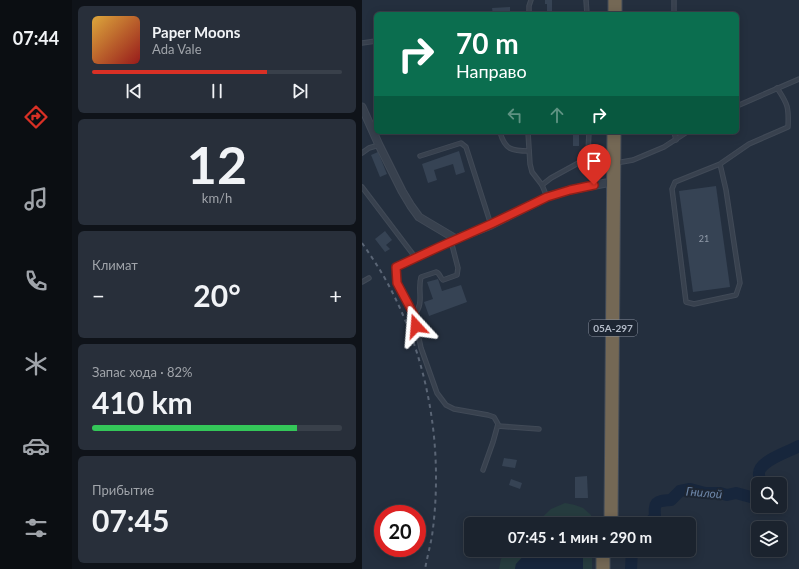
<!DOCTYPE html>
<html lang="ru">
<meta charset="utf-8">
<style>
body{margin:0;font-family:Lato,sans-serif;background:#282f3a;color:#f1f3f6;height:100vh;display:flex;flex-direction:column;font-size:15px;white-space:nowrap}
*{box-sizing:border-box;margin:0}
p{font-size:13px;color:#a0a4aa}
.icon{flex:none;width:22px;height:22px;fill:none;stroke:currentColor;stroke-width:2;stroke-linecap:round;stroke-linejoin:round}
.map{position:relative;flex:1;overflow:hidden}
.sheet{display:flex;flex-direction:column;gap:6px;padding:6px;background:#0f1319;width:290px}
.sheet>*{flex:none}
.top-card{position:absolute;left:12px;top:12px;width:365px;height:122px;border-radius:6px;box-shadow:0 2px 10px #0003,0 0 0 1px #39404a;background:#0b6e4f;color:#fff;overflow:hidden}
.tools{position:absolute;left:389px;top:477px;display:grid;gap:8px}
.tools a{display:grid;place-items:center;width:36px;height:36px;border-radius:6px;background:#1b232e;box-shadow:0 2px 10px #0003,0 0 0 1px #39404a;font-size:20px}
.speed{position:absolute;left:12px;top:505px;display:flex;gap:8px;font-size:20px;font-weight:700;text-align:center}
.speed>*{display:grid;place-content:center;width:52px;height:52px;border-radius:50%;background:#1b232e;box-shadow:0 2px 10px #0003,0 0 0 1px #39404a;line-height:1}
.speed .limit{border:6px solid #d22;background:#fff;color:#111}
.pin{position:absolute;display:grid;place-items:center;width:34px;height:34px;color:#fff;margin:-41px -17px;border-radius:50% 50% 50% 0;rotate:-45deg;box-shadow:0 0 4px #0007}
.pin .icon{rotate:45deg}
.me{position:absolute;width:44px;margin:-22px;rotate:341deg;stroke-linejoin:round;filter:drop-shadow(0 0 3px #0008)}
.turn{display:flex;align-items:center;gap:14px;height:84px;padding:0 16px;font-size:18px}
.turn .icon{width:52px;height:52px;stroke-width:2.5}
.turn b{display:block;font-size:28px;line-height:34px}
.lanes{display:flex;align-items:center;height:38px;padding:0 16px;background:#0003;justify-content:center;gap:20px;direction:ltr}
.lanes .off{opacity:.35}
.big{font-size:30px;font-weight:700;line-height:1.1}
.sheet .tile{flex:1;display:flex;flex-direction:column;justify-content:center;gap:6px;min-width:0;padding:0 14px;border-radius:6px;background:#282f3a}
.sheet .dial{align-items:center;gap:0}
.dial b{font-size:52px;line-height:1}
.song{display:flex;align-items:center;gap:12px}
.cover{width:48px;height:48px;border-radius:6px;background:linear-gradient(135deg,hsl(40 70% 55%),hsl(0 70% 35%))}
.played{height:4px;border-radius:2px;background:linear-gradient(90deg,#d93025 70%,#39404a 70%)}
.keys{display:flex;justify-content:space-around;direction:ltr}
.heat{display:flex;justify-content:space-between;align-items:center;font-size:22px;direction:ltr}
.charge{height:6px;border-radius:3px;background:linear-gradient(90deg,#34c759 82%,#39404a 0)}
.trip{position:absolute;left:102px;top:517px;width:232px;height:40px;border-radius:6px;background:#1b232e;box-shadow:0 2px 10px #0003,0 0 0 1px #39404a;font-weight:700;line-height:40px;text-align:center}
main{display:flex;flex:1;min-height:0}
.dock{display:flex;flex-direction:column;width:72px;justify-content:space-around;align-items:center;background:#0b0e12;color:#a0a4aa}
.dock .icon{width:28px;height:28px}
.dock .current{color:#d93025}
.dock b{font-size:18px;color:#f1f3f6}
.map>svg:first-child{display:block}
</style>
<main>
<nav class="dock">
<b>07:44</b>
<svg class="icon current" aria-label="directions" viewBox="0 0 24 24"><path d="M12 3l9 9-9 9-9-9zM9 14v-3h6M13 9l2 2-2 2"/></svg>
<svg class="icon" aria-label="music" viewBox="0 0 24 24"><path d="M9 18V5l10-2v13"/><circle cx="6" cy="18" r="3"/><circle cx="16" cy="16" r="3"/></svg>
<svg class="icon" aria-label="phone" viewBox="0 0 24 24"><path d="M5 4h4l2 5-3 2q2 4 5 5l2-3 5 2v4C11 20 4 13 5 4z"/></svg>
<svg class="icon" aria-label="climate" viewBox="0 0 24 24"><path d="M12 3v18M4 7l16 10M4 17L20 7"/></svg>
<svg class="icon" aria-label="car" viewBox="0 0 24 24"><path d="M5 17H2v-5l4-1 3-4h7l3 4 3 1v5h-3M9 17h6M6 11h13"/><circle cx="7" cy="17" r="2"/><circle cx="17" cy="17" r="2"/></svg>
<svg class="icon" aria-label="filters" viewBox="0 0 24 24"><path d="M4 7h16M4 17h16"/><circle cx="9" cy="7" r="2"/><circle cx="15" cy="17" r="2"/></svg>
</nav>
<section class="sheet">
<div class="tile">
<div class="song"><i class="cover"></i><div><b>Paper Moons</b><p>Ada Vale</p></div></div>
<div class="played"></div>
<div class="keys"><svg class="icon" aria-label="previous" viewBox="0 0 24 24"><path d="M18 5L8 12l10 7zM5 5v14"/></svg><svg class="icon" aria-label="pause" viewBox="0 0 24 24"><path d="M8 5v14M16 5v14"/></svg><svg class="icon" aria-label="next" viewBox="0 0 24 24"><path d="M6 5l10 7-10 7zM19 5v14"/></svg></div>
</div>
<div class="tile dial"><b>12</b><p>km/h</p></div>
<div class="tile"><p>Климат</p>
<div class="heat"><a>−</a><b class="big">20°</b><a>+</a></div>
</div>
<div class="tile"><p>Запас хода · 82%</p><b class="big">410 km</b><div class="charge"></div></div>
<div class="tile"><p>Прибытие</p><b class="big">07:45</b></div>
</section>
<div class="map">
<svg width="437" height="569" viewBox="0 0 437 569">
<rect width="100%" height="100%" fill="#242f3e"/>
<g fill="#263c3f">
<polygon points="203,503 213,505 221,508 229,515 229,524 173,524 189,509"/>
<polygon points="146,550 167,550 154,564 153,569 137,569 139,559"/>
<rect x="221" y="550" width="9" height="19"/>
</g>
<polygon fill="#17263c" points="167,550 221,550 221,569 153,569 154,564"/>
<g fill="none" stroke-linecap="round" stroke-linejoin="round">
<g stroke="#17263c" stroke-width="12">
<path d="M401,484C399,481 397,478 397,475C395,461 427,452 437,446"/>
<path d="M284,524L293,518C292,502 293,501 309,500L318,491L328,489L343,493H358L365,495L374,493L396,499"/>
<polyline points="269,569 270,550"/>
</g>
</g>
<g fill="#364354">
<polygon points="183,0 190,0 190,14 185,14 185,4 183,4"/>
<polygon points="148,7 148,14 131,14 130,8"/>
<rect x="211" y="132" width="6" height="14"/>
<polygon points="97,151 103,172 94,175 91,164 72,170 75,180 66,183 60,164"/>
<polygon points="16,152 25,174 18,177 9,155"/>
<polygon points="354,186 368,287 331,292 317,191"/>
<polygon points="23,231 30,240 24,245 28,249 23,252 13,239"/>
<polygon points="76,279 80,291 99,285 105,302 67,316 62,302 71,299 65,282"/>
<polygon points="142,458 155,460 153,468 140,466"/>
<polygon points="225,476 226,498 213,498 213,477"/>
<polygon points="149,479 160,483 158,489 147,485"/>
</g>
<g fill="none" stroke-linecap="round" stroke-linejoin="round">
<defs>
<g id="lane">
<polyline points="224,0 225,14"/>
<polyline points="167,14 167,6 169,0"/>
<polyline points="312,14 312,0"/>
<polyline points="0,43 14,41"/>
<polyline points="375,106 437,79"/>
<path d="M138,132C143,150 150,151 167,151"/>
<polyline points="166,132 168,164 170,172 180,185 185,197"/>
<polyline points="312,132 314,140"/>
<polyline points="0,153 7,148 17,145"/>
<polyline points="58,156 99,143 104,147 129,225"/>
<polyline points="254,163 271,160 302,147 325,132"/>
<path d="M358,164L364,190L378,283L374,295L332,304L324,302L310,189L313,182L358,164L387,144L426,127C427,108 426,104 415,88"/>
<polyline points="180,185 189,178 220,161 226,152 227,132"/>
<polyline points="0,187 53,257"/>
<polyline points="94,239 34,267 35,283 52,315 59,348 75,393 84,405 92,409 126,415 132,417 136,424 131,442 121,470"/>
<polyline points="0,282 7,278"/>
<path d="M52,315C63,303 55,291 59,277L74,272C78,273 78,278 81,280L95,275L96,268L89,241"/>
<polyline points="136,426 177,429"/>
</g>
<polyline id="street" points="0,107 17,145 40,191 49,206 57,217 67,223 94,239 129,225 185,197 208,190 244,183"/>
<g id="highway">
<polyline points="253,14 253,0"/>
<polyline points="249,524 252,132"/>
<polyline points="241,569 241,550"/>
</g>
</defs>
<use href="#lane" stroke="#414a57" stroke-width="5.5"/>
<use href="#street" stroke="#414a57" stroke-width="9"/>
<use href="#highway" stroke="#434c59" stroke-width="15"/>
<use href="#lane" stroke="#38414e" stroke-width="3.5"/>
<use href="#street" stroke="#38414e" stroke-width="7"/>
<use href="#highway" stroke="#746855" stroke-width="13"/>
<path stroke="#5a6575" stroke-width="2" stroke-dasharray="4 4" stroke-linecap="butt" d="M0,243C9,256 18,269 26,284C67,360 82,450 70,536C68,547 65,558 63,569"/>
</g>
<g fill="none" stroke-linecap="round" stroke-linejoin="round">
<defs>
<polyline id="route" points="54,326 52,315 35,283 34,267 77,247 129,224 185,197 208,190 232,185"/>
</defs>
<use href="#route" stroke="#8d1f18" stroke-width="10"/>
<use href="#route" stroke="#d93025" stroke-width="7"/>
</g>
<g text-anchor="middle" stroke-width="4" stroke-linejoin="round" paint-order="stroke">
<g font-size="9" fill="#929caa">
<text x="342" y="242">21</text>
</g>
<rect fill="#1d2633" stroke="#878f9c" stroke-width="1" x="227" y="320" width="48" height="16" rx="3"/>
<g font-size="10" font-weight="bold" fill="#b4bcc9">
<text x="251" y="332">05А-297</text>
</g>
<g font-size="12" font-style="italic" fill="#6d86a8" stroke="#1d2633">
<text transform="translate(342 493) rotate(5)" y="4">Гнилой</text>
</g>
</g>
</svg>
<div class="tools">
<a><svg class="icon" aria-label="search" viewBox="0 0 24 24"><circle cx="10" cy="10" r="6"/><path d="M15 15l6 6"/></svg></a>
<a><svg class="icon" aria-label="layers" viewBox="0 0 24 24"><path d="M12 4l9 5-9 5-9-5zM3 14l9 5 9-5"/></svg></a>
</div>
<div class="speed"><div class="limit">20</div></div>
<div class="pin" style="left:232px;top:185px;background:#d93025"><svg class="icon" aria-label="arrive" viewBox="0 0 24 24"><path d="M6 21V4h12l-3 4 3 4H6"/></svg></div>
<svg class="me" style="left:54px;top:326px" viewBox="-20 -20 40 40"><path d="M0-17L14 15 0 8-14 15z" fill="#d93025" stroke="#fff" stroke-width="4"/></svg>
<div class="trip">07:45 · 1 мин · 290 m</div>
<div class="top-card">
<div class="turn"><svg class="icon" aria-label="right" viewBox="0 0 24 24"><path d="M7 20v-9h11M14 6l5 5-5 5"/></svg><div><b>70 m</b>Направо</div></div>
<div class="lanes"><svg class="icon off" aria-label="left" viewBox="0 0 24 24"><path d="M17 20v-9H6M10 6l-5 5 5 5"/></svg><svg class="icon off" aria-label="ahead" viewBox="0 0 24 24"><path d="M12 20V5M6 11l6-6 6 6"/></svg><svg class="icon" aria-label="right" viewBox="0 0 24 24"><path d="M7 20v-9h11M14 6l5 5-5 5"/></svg></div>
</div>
</div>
</main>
